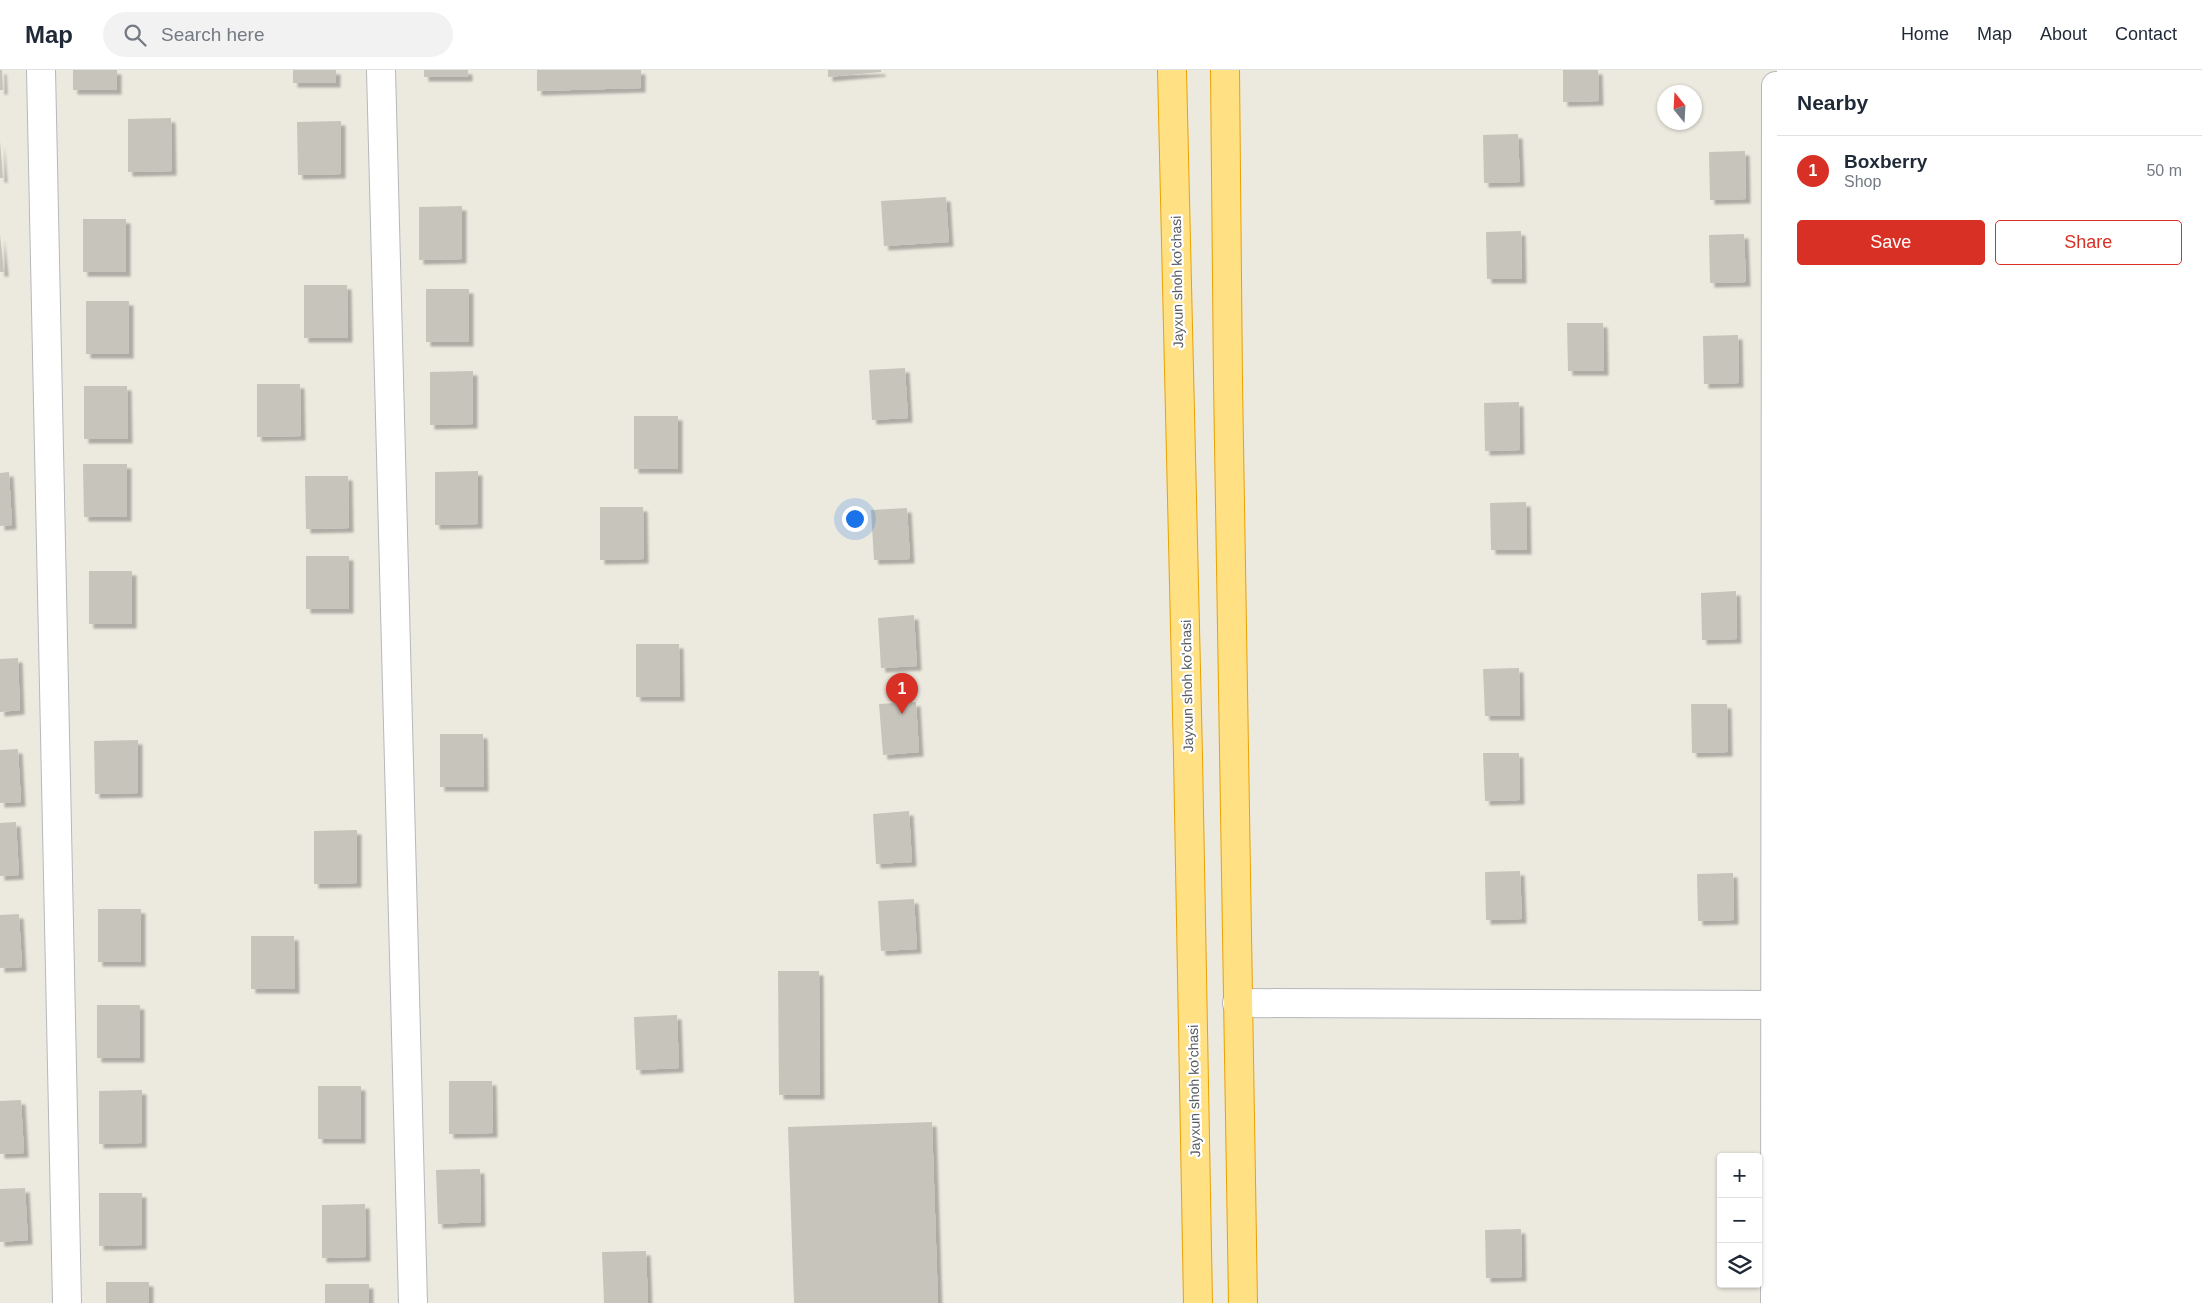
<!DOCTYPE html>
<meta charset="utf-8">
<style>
:root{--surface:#fff;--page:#f2f2f3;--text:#1f2937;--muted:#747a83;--line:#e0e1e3;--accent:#d93025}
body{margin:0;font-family:Helvetica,sans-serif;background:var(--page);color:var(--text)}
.controls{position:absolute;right:15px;bottom:15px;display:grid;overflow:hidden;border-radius:5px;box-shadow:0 1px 4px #0004}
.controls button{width:45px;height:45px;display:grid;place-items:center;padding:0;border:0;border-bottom:1px solid var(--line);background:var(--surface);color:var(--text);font:25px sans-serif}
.compass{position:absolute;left:1657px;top:15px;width:45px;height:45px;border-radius:50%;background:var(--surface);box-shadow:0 1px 4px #0004;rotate:342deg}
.you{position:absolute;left:854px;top:448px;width:18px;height:18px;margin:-12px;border:4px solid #fff;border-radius:50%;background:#1a73e8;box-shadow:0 0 0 8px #1a73e833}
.badge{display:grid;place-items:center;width:32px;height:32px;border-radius:50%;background:var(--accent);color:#fff;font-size:16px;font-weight:700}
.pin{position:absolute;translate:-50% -41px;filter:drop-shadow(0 1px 2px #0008)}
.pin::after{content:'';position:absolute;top:26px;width:18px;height:15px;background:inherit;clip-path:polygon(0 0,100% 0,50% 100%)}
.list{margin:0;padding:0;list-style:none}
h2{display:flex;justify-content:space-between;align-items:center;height:65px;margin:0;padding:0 20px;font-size:21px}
h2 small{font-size:16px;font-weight:400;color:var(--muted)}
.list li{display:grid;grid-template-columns:32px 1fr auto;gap:15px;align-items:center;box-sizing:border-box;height:70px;padding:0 20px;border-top:1px solid var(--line)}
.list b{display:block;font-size:19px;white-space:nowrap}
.list p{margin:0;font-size:16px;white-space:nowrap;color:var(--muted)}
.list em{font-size:16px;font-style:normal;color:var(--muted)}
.actions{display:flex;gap:10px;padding:15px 20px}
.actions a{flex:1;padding:11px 0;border:1px solid var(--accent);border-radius:5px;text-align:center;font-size:18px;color:var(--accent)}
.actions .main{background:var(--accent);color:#fff}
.icon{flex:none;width:28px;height:28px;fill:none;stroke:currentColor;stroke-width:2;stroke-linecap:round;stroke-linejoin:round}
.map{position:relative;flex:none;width:1777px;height:1233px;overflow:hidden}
header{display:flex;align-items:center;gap:30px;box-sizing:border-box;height:70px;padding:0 25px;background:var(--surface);border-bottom:1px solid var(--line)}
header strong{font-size:24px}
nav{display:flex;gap:28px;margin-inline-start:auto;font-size:18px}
.search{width:350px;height:45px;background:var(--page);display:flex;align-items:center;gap:12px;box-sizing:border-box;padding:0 18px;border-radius:28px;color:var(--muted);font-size:19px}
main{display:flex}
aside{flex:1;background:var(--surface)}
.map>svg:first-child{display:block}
.building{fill:#c7c4bc;filter:url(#shadow)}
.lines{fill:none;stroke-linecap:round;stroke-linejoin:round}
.street-casing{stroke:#b5b8bd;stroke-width:30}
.highway-casing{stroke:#eba200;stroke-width:30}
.street{stroke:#fff;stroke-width:28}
.highway{stroke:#ffe083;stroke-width:28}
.labels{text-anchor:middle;stroke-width:4.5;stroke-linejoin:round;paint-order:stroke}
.street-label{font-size:14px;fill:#585c61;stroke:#fff}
</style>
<header>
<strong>Map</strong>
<div class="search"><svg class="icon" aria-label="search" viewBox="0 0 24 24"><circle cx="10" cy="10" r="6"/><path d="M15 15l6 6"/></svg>Search here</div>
<nav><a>Home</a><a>Map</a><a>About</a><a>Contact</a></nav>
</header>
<main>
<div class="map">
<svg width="1777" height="1233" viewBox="0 0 1777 1233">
<defs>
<filter id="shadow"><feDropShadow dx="4.5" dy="4.5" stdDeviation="1" flood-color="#0004"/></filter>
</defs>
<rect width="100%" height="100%" fill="#ece9df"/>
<path class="building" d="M 0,0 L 2,0 L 3,20 L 0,20 Z
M 73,0 L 117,0 L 117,20 L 73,20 Z
M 293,0 L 336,0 L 336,13 L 293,13 Z
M 424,0 L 468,0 L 468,7 L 424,7 Z
M 537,0 L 641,0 L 641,18 L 537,21 Z
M 828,0 L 881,0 L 881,2 L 828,7 Z
M 1563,0 L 1598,0 L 1599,31 L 1563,32 Z
M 171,48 L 172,101 L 128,102 L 128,49 Z
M 341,51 L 341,104 L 298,105 L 297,52 Z
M 1518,64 L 1520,112 L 1484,113 L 1483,65 Z
M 0,71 L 3,108 L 0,108 Z
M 1745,81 L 1746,129 L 1710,130 L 1709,82 Z
M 946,127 L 949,172 L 884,176 L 881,131 Z
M 462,136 L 462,189 L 419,190 L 419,137 Z
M 83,149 L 126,149 L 126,202 L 83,202 Z
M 1521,161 L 1522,209 L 1487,209 L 1486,162 Z
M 1744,164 L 1746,212 L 1710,213 L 1709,165 Z
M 0,165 L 4,202 L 0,202 Z
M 304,215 L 347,215 L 348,268 L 304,268 Z
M 426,219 L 469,219 L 469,272 L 426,272 Z
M 86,231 L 129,231 L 129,284 L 86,284 Z
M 1567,253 L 1603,253 L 1604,301 L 1568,301 Z
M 1738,265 L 1739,313 L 1704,314 L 1703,266 Z
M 905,298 L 908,348 L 872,350 L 869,300 Z
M 473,301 L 473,354 L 430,355 L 430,302 Z
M 257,314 L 300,314 L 301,366 L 257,367 Z
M 84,316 L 127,316 L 128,369 L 84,369 Z
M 1519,332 L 1520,380 L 1485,381 L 1484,333 Z
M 634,346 L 678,346 L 678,399 L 634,399 Z
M 83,394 L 127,394 L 127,447 L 84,447 Z
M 478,401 L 478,454 L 435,455 L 435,402 Z
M 9,402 L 12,455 L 0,456 L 0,403 Z
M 305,406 L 348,406 L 349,458 L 306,459 Z
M 1526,432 L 1527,480 L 1491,480 L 1490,433 Z
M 600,437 L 643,437 L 644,489 L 600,490 Z
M 907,438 L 910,489 L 874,490 L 871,440 Z
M 306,486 L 349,486 L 349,539 L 306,539 Z
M 89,501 L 132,501 L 132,554 L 89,554 Z
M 1736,521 L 1737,569 L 1702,570 L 1701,523 Z
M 914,545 L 917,596 L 881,598 L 878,548 Z
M 636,574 L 679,574 L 680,627 L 636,627 Z
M 18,588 L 20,640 L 0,642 L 0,589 Z
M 1519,598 L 1520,646 L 1485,646 L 1483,599 Z
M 916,632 L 919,682 L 883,685 L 879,634 Z
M 1691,634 L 1727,634 L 1728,682 L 1692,683 Z
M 440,664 L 483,664 L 484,717 L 440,717 Z
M 138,670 L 138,723 L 95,724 L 94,671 Z
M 18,679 L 21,732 L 0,733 L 0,680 Z
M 1483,683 L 1519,683 L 1520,730 L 1485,731 Z
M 909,741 L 912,792 L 876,794 L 873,744 Z
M 16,752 L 19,805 L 0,806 L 0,753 Z
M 357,760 L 357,813 L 314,814 L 314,761 Z
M 1520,801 L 1522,849 L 1486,850 L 1485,802 Z
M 1733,803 L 1734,850 L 1698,851 L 1697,804 Z
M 914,829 L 917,879 L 881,881 L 878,831 Z
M 98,839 L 141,839 L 141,892 L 98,892 Z
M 19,844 L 22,897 L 0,898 L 0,845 Z
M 251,866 L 294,866 L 295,919 L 251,919 Z
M 778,901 L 819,901 L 820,1025 L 779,1025 Z
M 97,935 L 140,935 L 140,988 L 97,988 Z
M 677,945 L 679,998 L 636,1000 L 634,947 Z
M 449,1011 L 492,1011 L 493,1063 L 449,1064 Z
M 318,1016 L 361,1016 L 361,1069 L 318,1069 Z
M 142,1020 L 142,1073 L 99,1074 L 99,1021 Z
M 21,1030 L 24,1083 L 0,1084 L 0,1031 Z
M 932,1052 L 938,1233 L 794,1233 L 788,1057 Z
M 480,1099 L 481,1152 L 438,1154 L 436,1100 Z
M 25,1118 L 28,1170 L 0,1172 L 0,1119 Z
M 99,1123 L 142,1123 L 142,1175 L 99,1176 Z
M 365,1134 L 366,1187 L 322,1188 L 322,1135 Z
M 1521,1159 L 1522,1207 L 1486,1208 L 1485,1160 Z
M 646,1181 L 648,1233 L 604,1233 L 602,1182 Z
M 106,1212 L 149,1212 L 149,1233 L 106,1233 Z
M 325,1214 L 369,1214 L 369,1233 L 325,1233 Z"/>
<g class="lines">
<g class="street-casing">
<path id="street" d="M 41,0 L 67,1233
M 381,0 L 413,1233
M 1237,933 L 1777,935
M 1775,1233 L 1776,16"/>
</g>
<g class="highway-casing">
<path id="highway" d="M 1172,0 L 1188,686 L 1198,1233
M 1225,0 L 1228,312 L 1243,1233"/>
</g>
<use href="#street" class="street"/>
<use href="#highway" class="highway"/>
</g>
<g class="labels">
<g class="street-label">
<text transform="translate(1177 212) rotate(-91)" y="5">Jayxun shoh ko'chasi</text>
<text transform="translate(1187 616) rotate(-91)" y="5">Jayxun shoh ko'chasi</text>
<text transform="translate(1194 1021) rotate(-91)" y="5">Jayxun shoh ko'chasi</text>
</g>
</g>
</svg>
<div class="controls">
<button>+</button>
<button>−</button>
<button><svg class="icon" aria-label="layers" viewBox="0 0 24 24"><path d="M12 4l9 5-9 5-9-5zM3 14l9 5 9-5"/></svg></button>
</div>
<svg class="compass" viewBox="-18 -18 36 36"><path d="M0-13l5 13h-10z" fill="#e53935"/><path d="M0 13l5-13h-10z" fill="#747a83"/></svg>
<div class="you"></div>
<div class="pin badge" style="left:902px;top:644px">1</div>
</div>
<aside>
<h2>Nearby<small></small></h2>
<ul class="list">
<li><span class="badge">1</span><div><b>Boxberry</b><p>Shop</p></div><em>50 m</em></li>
</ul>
<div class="actions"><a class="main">Save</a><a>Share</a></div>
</aside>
</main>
